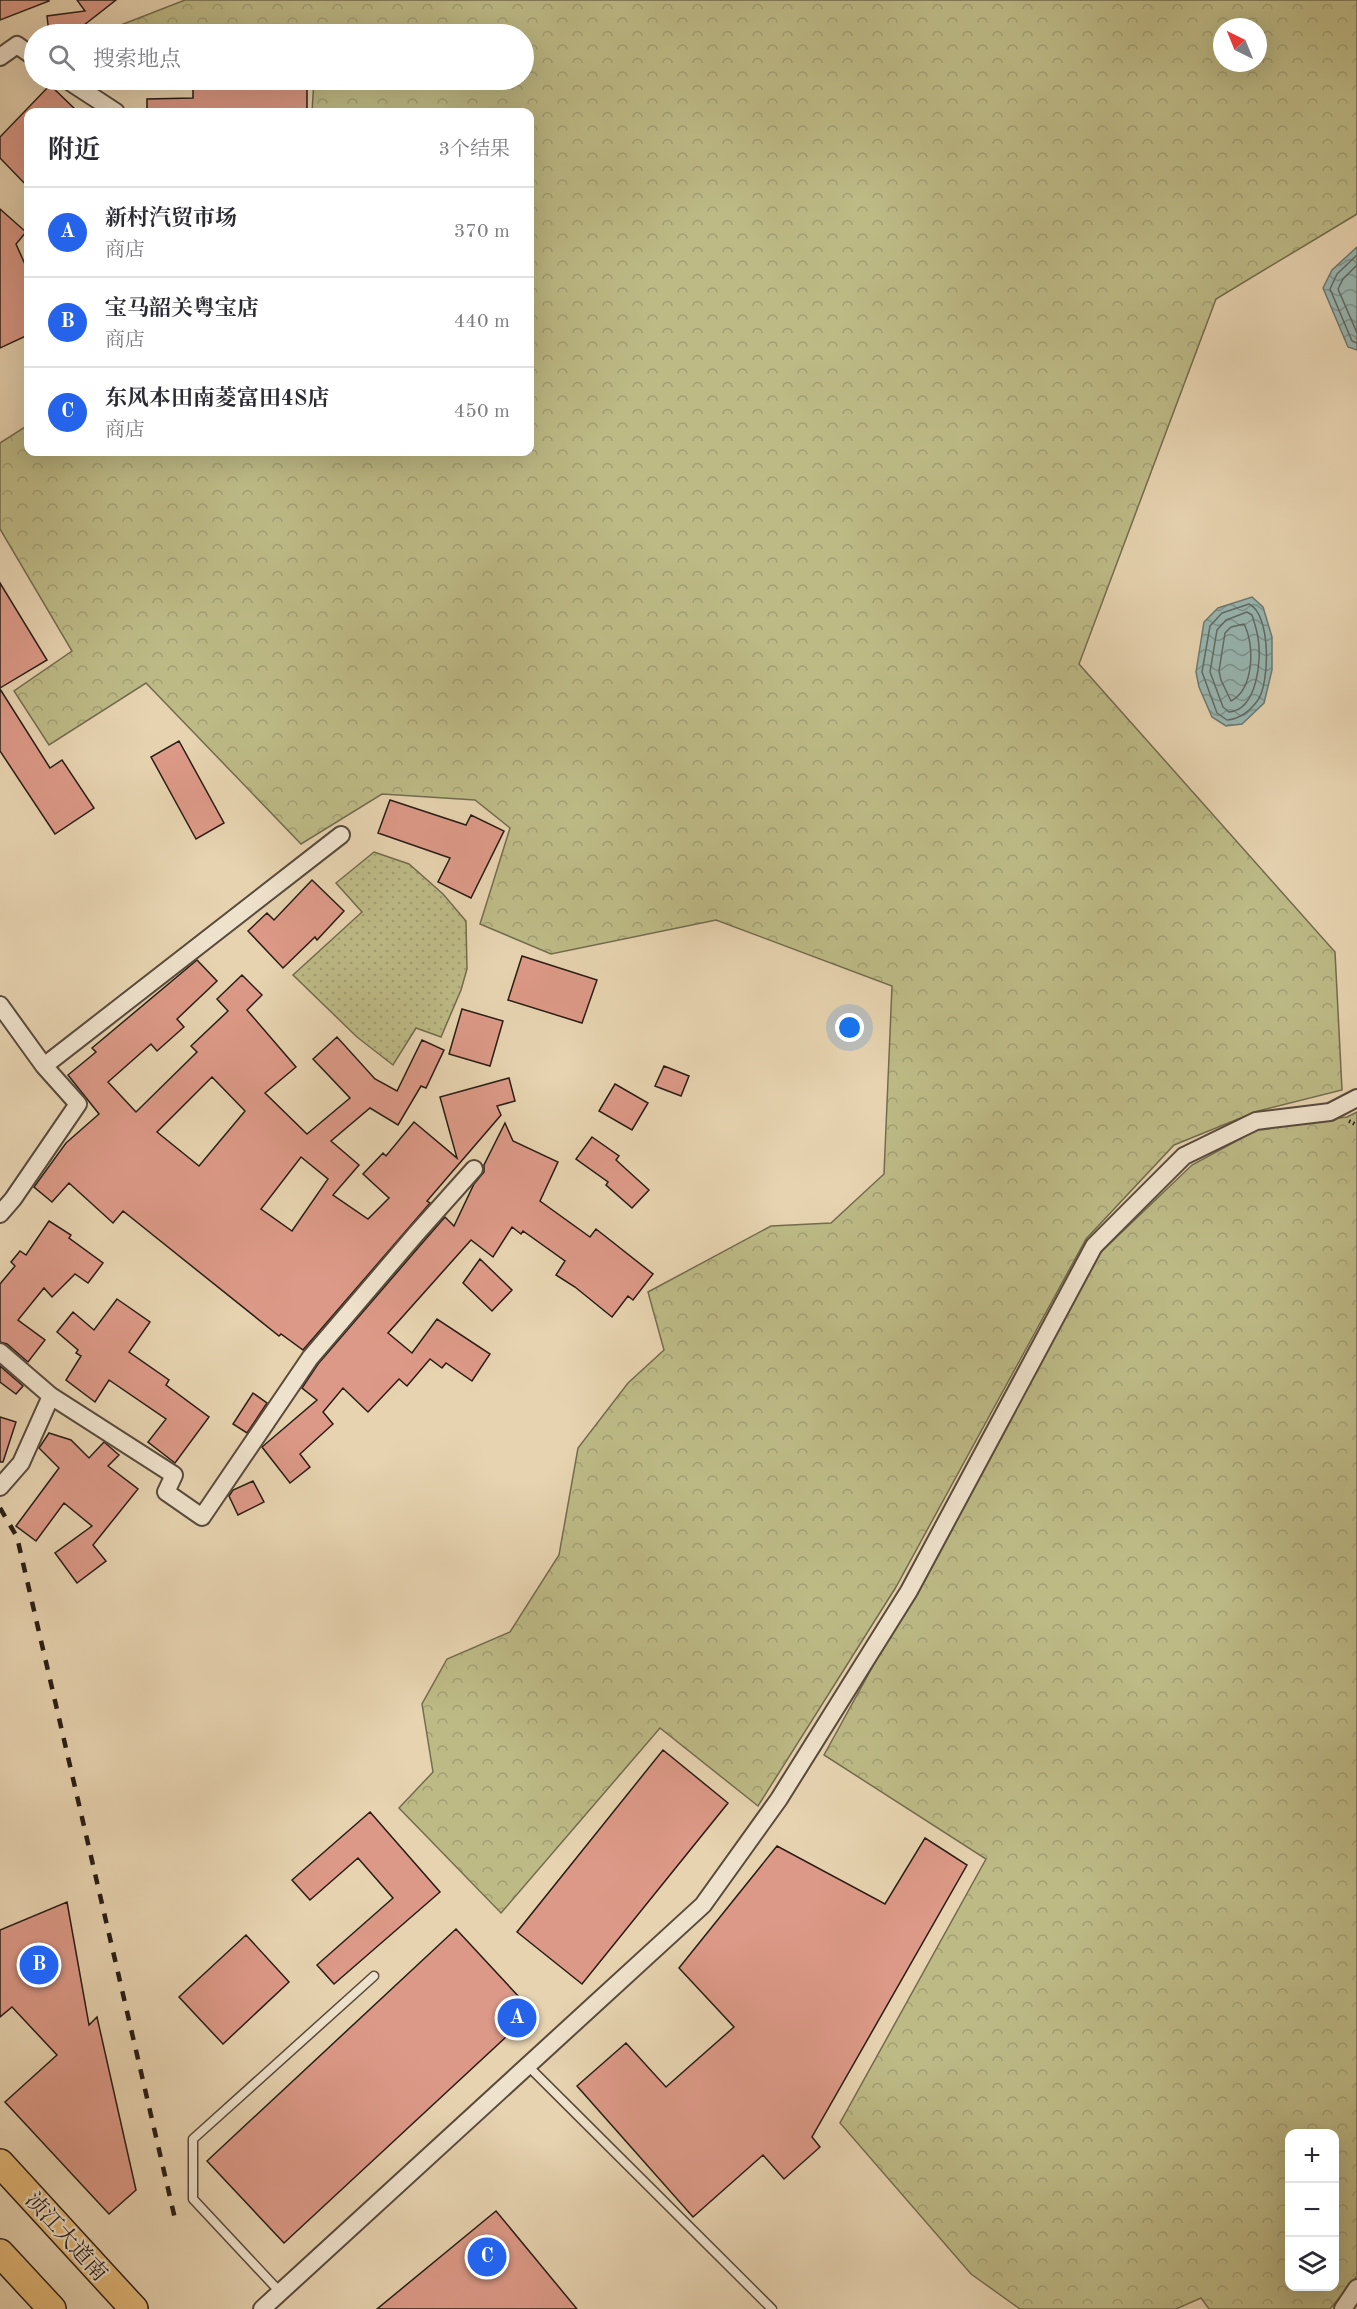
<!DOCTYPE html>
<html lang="zh">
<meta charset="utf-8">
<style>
:root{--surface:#fff;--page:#f2f2f3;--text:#2b2b33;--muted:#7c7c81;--line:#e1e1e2;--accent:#2563eb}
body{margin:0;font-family:"Old Standard TT","Noto Serif SC",serif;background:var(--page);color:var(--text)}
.controls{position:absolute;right:18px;bottom:18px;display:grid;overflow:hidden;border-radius:12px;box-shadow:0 6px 24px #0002}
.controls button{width:54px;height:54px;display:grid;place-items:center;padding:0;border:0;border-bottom:2px solid var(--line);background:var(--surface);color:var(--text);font:30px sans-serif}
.compass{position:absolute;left:1213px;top:18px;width:54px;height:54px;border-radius:50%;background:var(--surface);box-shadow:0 6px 24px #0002;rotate:317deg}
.you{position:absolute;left:850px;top:1028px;width:21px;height:21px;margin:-15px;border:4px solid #fff;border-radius:50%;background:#1a73e8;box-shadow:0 0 0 9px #1a73e833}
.badge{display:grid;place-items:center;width:39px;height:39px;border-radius:50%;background:var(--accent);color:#fff;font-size:20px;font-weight:700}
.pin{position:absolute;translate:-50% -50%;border:3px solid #fff;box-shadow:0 2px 6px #0006}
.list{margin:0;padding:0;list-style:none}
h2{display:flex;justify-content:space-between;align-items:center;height:78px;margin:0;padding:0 24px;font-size:26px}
h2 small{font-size:20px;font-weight:400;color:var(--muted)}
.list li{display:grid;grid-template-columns:39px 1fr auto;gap:18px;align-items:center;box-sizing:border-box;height:90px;padding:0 24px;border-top:2px solid var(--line)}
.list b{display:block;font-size:22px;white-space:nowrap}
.list p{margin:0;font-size:20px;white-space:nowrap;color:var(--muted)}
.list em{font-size:20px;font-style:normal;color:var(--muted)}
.icon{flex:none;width:33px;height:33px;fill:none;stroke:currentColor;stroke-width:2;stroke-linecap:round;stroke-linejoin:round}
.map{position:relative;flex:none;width:1357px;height:2309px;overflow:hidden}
.search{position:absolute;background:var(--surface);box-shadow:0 6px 24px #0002;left:24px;top:24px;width:510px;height:66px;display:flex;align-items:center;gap:15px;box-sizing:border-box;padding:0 21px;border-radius:33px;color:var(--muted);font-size:22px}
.panel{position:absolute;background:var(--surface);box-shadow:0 6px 24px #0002;left:24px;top:108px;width:510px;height:348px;border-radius:12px}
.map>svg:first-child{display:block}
.forest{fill:url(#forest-crowns);stroke:#736c4e;stroke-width:1.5;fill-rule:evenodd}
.park{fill:url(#park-dots);stroke:#736c4e;stroke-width:1.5}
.water{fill:url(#water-waves);stroke:#6c7973;stroke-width:1.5}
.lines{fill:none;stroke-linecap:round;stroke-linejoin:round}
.shore{stroke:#606a64;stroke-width:1.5}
.building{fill:#dc9987;stroke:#291d15;stroke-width:1.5;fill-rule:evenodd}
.lane-casing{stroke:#584a3c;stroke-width:11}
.street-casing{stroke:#584a3c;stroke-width:20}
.primary-casing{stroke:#291d15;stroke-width:30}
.path{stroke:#291d15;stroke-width:4;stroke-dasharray:1.5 3;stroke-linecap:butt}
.lane{stroke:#efe2cc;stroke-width:8}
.street{stroke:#efe2cc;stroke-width:16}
.primary{stroke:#e4ba78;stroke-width:27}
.rail{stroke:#291d15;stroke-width:4.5;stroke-dasharray:10 10;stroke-linecap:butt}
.labels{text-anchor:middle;stroke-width:4.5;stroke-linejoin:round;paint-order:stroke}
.street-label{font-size:22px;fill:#291d15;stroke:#efe2cc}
</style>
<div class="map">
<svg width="1357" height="2309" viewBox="0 0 1357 2309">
<defs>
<pattern id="forest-crowns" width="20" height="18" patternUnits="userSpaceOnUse" patternTransform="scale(1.5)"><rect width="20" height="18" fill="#bdba86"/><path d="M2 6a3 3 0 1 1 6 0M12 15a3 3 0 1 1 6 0" fill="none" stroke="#a29f73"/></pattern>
<pattern id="park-dots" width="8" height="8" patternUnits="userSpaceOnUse" patternTransform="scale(1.5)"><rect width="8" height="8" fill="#bdba86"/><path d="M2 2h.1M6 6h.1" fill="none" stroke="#a29f73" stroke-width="1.8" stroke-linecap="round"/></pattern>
<pattern id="water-waves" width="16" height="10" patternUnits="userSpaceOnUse" patternTransform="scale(1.5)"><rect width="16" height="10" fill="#98b7b2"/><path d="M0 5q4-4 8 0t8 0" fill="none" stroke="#7c9490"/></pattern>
</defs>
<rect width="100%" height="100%" fill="#e7d3b0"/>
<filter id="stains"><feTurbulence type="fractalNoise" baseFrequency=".00333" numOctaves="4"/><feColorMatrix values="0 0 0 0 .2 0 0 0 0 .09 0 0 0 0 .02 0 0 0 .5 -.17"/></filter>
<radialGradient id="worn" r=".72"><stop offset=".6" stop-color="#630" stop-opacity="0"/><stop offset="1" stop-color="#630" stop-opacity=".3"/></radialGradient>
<path class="forest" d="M 185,0 L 1357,0 L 1357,214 L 1216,299 L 1079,664 L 1335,952 L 1342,1090 L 1258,1111 L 1174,1145 L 1086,1239 L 896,1587 L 758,1806 L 660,1728 L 501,1913 L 399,1808 L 433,1772 L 422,1704 L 447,1659 L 510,1632 L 559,1555 L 578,1448 L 628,1383 L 664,1350 L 648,1292 L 771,1226 L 831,1223 L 884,1174 L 892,986 L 716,920 L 551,954 L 480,924 L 510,828 L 475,800 L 382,794 L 301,844 L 146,683 L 49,745 L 14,691 L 72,651 L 0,529 L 0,443 L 28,425 L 28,452 L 530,452 L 530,112 L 312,112 L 314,80 L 524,80 L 524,34 L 109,34 L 108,30 ZM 1222,27 L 1258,27 L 1258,63 L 1222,63 Z
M 1357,1112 L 1357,2276 L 1330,2309 L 1209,2309 L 1201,2298 L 1176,2309 L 1020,2309 L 971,2274 L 840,2123 L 986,1859 L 824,1755 L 1100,1253 L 1192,1165 L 1262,1127 L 1347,1117 ZM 1290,2134 L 1334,2134 L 1334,2286 L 1290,2286 Z"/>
<path class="park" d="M 374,852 L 409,864 L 443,894 L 466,921 L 467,969 L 461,990 L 441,1037 L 416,1028 L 393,1065 L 357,1037 L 293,975 L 362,912 L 336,883 Z"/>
<path class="water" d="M 1357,247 L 1357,350 L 1348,347 L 1323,288 L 1332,270 Z
M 1252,597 L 1263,607 L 1272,637 L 1272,670 L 1264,703 L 1242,724 L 1226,726 L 1212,717 L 1199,687 L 1196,672 L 1204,622 L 1218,608 Z"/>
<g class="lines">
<path class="shore" d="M 1357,255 L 1337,274 L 1330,289 L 1352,341 L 1357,343
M 1357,265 L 1343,279 L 1338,289 L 1357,333
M 1249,604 C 1271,614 1270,682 1258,700 C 1250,711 1240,719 1227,720 L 1217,713 L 1202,672 L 1210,626 L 1222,613 Z
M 1247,612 L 1252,615 C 1254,622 1257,630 1258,638 C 1262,660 1257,710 1229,712 L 1223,707 L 1210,672 L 1217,630 L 1226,620 Z
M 1244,624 C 1255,645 1254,689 1231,701 L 1221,680 L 1219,671 L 1225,633 L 1231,627 Z"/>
</g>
<path class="building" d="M 0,0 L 49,0 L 49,1 L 0,20 Z
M 77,0 L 116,0 L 79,29 L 80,34 L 49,34 L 47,16 L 85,11 Z
M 193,80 L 307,80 L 307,112 L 147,112 L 147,99 L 193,98 Z
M 50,85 L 78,112 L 28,112 L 28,187 L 0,158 L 0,137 Z
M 0,209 L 26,232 L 16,244 L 28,271 L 28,335 L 0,348 Z
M 0,583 L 47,660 L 0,688 Z
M 0,689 L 50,768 L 62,760 L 94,808 L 55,834 L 0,751 Z
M 179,741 L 224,823 L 196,839 L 151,757 Z
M 390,800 L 466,825 L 471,815 L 504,831 L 471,898 L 438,882 L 450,858 L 378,833 Z
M 312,880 L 344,911 L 317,940 L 315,937 L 283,968 L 248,931 L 267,913 L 274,920 Z
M 522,956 L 597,980 L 582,1023 L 508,1000 Z
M 197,960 L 217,981 L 177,1019 L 184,1027 L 157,1051 L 151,1044 L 108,1082 L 136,1112 L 197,1052 L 191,1046 L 228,1011 L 217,999 L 242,975 L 262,995 L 247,1010 L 296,1067 L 265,1093 L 307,1134 L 350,1098 L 313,1059 L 337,1037 L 375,1079 L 397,1091 L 422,1040 L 444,1050 L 426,1088 L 421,1086 L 398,1125 L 370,1108 L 331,1141 L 359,1165 L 333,1195 L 368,1219 L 389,1198 L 363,1174 L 383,1153 L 386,1156 L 414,1122 L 457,1158 L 440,1097 L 509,1078 L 515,1101 L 497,1106 L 501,1115 L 427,1201 L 430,1203 L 303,1350 L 281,1334 L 279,1336 L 123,1211 L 113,1223 L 69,1183 L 52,1202 L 34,1187 L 66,1143 L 99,1114 L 68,1075 L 96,1052 L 92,1048 ZM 212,1077 L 245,1111 L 199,1166 L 157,1132 ZM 301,1157 L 328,1179 L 292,1231 L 261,1209 Z
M 462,1009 L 503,1021 L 490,1066 L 449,1054 Z
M 664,1066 L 689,1076 L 681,1096 L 655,1086 Z
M 615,1084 L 648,1103 L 632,1130 L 599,1111 Z
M 505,1123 L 513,1141 L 558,1162 L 540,1201 L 590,1237 L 596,1229 L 653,1274 L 633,1300 L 628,1296 L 612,1317 L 575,1287 L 556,1275 L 565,1261 L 523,1231 L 521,1234 L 512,1227 L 493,1257 L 471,1240 L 388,1333 L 412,1353 L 437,1319 L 490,1354 L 472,1381 L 446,1363 L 442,1368 L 430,1359 L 407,1386 L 399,1379 L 368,1412 L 343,1388 L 323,1412 L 333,1424 L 300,1454 L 310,1467 L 290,1483 L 262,1447 L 317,1400 L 302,1388 L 318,1364 L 424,1241 L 445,1217 L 454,1226 L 474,1184 L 484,1172 L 484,1165 Z
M 592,1137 L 619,1156 L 616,1160 L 649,1190 L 632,1208 L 606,1185 L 608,1182 L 576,1159 Z
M 49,1221 L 71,1235 L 69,1238 L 103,1263 L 88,1283 L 75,1274 L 52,1297 L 44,1288 L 18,1320 L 45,1340 L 28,1362 L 7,1344 L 0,1342 L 0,1284 L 15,1266 L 11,1262 L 20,1251 L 26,1255 Z
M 480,1259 L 512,1290 L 492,1311 L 463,1283 Z
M 117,1299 L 150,1322 L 129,1352 L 169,1380 L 166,1385 L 209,1417 L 175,1463 L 148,1442 L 166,1419 L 109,1380 L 95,1402 L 66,1380 L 81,1356 L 76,1353 L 78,1350 L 57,1332 L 73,1312 L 94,1330 Z
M 0,1366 L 23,1386 L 16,1394 L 0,1382 Z
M 253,1393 L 267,1403 L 247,1433 L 233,1424 Z
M 0,1417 L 16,1422 L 3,1462 L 0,1462 Z
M 49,1433 L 71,1440 L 89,1458 L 104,1442 L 119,1455 L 108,1466 L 138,1489 L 93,1545 L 106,1561 L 77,1583 L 55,1553 L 92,1526 L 64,1503 L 36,1541 L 16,1526 L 59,1468 L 39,1448 Z
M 253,1481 L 264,1502 L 238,1515 L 229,1496 L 233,1490 Z
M 663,1750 L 728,1803 L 582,1984 L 517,1932 Z
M 370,1812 L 440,1892 L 334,1984 L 317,1965 L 393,1898 L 358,1858 L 310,1900 L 292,1880 Z
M 925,1838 L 967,1865 L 812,2137 L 820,2147 L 784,2179 L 763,2155 L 693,2217 L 577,2086 L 626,2043 L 666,2087 L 734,2027 L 679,1968 L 777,1846 L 885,1904 Z
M 67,1902 L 89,2025 L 97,2017 L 136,2190 L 109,2214 L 5,2102 L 57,2055 L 12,2007 L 0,2017 L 0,1930 Z
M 456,1929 L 533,2012 L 284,2243 L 207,2161 Z
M 246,1935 L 289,1982 L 223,2044 L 179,1997 Z
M 496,2211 L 577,2309 L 377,2309 Z"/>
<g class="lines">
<g class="lane-casing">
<path id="lane" d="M 528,2066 L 772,2309
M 280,2292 L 193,2199 L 193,2139 L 374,1976"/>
</g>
<g class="street-casing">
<path id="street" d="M 0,57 L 17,45 L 34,57
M 67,80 L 116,112
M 0,1005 L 44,1066 L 341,835
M 0,1214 L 13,1199 L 78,1104 L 44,1066
M 0,1352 L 51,1396 L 174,1475 L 166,1492 L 202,1517 L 310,1358 L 416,1234 L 474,1169
M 0,1487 L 21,1463 L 51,1396
M 262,2309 L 703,1905 L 779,1799 L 909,1591 L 1094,1246 L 1184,1156 L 1256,1121 L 1330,1112 L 1357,1098
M 1343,2309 L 1357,2288"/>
</g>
<g class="primary-casing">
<path id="primary" d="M 0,2163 L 134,2309
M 0,2253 L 52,2309"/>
</g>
<path class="path" d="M 1349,1121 L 1357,1125"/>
<use href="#lane" class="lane"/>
<use href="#street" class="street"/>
<use href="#primary" class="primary"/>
<path class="rail" d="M 0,1508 L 17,1537 L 176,2223"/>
</g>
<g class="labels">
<g class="street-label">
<text transform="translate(67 2236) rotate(48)" y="8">浈江大道南</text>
</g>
</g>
<rect width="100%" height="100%" filter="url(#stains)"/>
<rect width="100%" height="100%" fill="url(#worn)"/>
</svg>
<div class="controls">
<button>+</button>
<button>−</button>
<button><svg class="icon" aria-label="layers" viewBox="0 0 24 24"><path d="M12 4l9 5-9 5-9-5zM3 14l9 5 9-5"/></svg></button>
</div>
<svg class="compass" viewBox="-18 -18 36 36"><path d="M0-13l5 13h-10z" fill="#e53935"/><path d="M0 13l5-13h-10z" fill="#7c7c81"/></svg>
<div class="you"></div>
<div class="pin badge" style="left:517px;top:2018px">A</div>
<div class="pin badge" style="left:39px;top:1965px">B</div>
<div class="pin badge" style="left:487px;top:2257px">C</div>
<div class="search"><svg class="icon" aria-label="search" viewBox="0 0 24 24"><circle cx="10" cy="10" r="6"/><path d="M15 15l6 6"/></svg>搜索地点</div>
<section class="panel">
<h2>附近<small>3个结果</small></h2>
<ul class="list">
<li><span class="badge">A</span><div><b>新村汽贸市场</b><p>商店</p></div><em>370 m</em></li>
<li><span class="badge">B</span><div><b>宝马韶关粤宝店</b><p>商店</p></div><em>440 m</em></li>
<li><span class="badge">C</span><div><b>东风本田南菱富田4S店</b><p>商店</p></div><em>450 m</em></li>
</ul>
</section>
</div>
